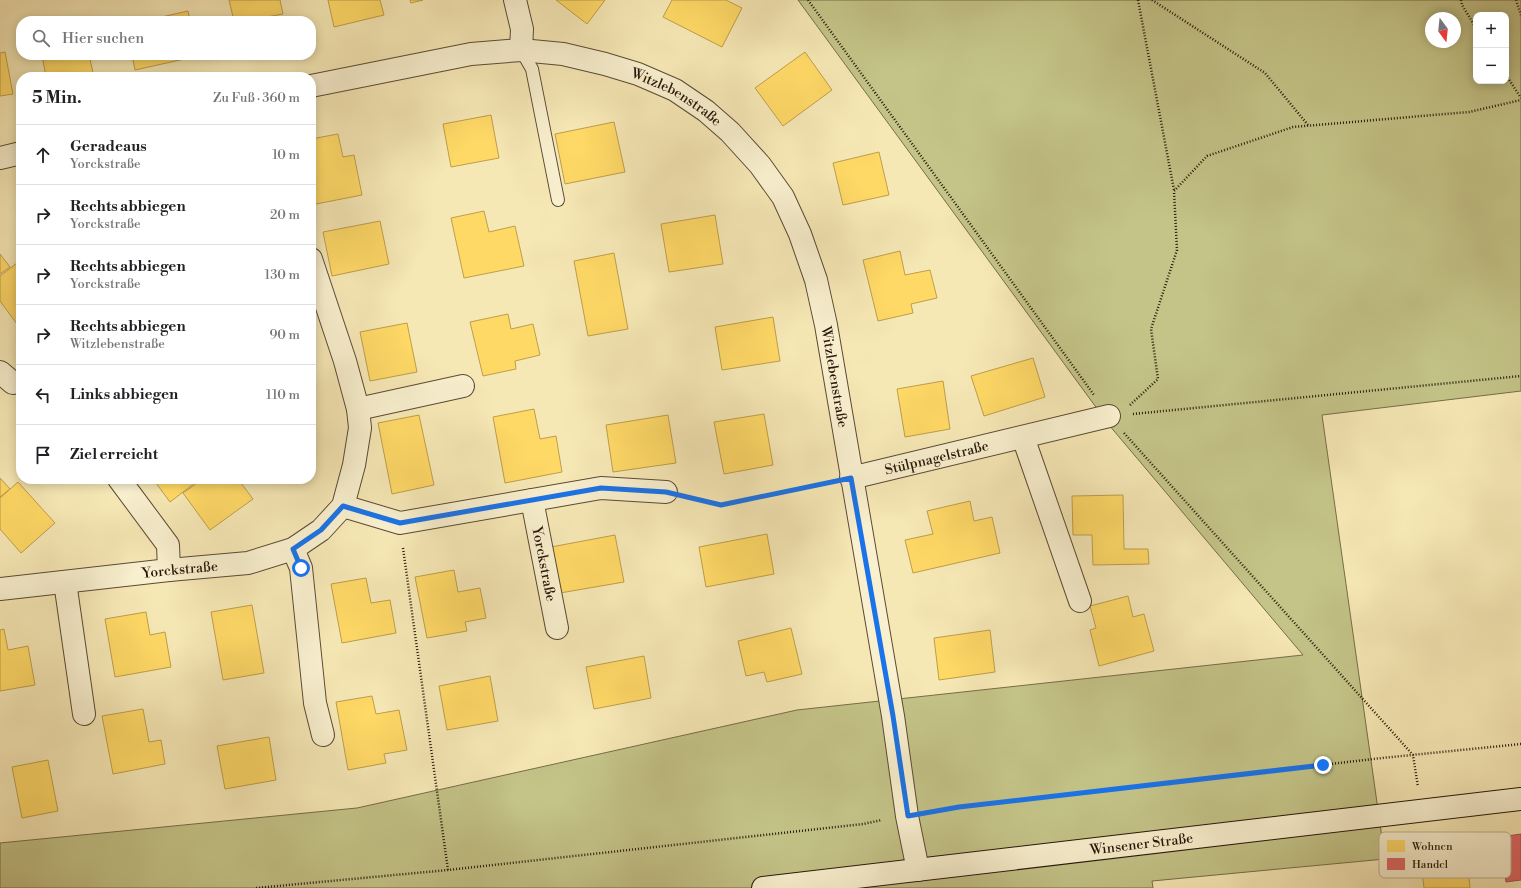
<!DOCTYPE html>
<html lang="de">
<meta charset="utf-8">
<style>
:root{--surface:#fff;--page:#f2f2f2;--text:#202124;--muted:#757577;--line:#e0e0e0}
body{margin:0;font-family:"Libre Bodoni",serif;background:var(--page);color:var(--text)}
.controls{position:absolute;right:12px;top:12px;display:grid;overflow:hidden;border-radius:8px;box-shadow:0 2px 10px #0003}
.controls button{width:36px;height:36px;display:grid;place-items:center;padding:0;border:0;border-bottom:1px solid var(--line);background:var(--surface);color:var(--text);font:20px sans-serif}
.compass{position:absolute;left:1425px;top:12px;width:36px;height:36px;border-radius:50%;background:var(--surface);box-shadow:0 2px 10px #0003;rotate:165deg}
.stop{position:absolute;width:12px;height:12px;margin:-9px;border:3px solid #1a73e8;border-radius:50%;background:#fff}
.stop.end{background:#1a73e8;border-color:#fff;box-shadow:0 1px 4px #0008}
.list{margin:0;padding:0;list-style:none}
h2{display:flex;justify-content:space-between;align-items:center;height:52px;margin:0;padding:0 16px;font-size:17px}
h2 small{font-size:13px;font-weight:400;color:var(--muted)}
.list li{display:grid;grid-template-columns:26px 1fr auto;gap:12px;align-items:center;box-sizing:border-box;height:60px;padding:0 16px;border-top:1px solid var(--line)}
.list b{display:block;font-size:15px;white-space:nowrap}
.list p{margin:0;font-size:13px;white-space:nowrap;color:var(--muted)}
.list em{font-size:13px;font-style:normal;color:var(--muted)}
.icon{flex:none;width:22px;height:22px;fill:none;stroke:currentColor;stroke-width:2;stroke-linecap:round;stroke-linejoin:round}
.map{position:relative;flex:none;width:1521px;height:888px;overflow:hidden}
.search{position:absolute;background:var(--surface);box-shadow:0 2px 10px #0003;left:16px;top:16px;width:300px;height:44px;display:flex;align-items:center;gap:10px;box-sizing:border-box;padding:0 14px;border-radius:16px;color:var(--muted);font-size:15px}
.panel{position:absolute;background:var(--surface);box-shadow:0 2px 10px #0003;left:16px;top:72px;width:300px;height:412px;border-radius:16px}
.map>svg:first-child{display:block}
.green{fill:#c4c488;stroke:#766d48;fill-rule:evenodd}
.homes{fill:#ffd966;stroke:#be9e4a}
.shops{fill:#e06666;stroke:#a84e4a}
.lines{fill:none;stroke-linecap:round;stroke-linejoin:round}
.service-casing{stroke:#5b4a34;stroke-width:14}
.minor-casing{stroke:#5b4a34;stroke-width:24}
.tertiary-casing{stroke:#5b4a34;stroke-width:24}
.secondary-casing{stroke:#271609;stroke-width:24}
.path{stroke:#271609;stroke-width:2.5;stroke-dasharray:1 2;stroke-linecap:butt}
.service{stroke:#f9f0cf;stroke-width:12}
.minor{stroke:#f9f0cf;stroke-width:22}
.tertiary{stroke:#f9f0cf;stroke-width:22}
.secondary{stroke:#f9f0cf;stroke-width:22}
.route{stroke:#1a73e8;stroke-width:5}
.labels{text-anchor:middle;stroke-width:4;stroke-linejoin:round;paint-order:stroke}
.street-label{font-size:14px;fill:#271609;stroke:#f9f0cf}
.key{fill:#f9f0cf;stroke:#baaf94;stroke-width:1}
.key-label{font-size:11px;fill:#271609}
</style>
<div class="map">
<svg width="1521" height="888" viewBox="0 0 1521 888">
<rect width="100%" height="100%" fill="#f6e8b5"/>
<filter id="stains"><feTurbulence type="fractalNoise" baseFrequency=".005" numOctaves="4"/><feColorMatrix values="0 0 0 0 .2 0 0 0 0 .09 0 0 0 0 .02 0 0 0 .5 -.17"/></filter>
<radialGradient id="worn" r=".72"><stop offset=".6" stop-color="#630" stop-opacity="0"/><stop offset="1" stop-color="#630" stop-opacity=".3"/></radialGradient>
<path class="green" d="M 798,0 L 1521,0 L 1521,391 L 1322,415 L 1385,859 L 1152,881 L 1153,888 L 0,888 L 0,843 L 357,808 L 797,710 L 1303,655 L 1109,425 ZM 1476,15 L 1506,15 L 1506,81 L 1476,81 ZM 1431,18 L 1455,18 L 1455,42 L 1431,42 Z"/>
<path class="homes" d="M 229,0 L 280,0 L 283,14 L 246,21 L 234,21 Z
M 328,0 L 380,0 L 384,15 L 334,27 Z
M 410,0 L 423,0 L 411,3 Z
M 556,0 L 605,0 L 587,24 Z
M 672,0 L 726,0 L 742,8 L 722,47 L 663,17 Z
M 188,11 L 190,21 L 144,21 Z
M 5,52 L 13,94 L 0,96 L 0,53 Z
M 805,52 L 832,90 L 783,126 L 755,88 Z
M 42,55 L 89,55 L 94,77 L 46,77 Z
M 132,55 L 198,55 L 198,56 L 135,70 Z
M 491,115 L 499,158 L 451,167 L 443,124 Z
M 614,122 L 625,172 L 565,184 L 555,134 Z
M 338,134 L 343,157 L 354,155 L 362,195 L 311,205 L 311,139 Z
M 879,152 L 889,195 L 843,205 L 833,163 Z
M 484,211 L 489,232 L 515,226 L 524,266 L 464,278 L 451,218 Z
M 715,215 L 723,264 L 669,272 L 661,224 Z
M 380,221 L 389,264 L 332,276 L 323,232 Z
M 900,251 L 905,275 L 930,270 L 937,298 L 911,304 L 913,313 L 878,321 L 863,260 Z
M 614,253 L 628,329 L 588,336 L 574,261 Z
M 0,254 L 10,267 L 0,274 Z
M 21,260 L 21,321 L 17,324 L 0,301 L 0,276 Z
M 508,314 L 511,329 L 533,324 L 540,355 L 515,361 L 516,369 L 483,376 L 470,322 Z
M 773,317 L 780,361 L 722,370 L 715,327 Z
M 407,323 L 417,372 L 370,381 L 360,332 Z
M 1033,358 L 1045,397 L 984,416 L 971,376 Z
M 943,381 L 950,429 L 905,437 L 897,389 Z
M 534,409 L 540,439 L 556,436 L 562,472 L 505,483 L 493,417 Z
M 764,414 L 773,465 L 724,474 L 714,422 Z
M 419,415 L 434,485 L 392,494 L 378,423 Z
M 668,415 L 676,463 L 613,472 L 606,425 Z
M 0,478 L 10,489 L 0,497 Z
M 153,479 L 200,479 L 170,502 Z
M 203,479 L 238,479 L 253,499 L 210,530 L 183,493 Z
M 18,482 L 55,523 L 21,553 L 0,529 L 0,498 Z
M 1123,495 L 1124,549 L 1148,549 L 1149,564 L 1093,565 L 1092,535 L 1073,535 L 1072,496 Z
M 970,501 L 974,521 L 992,517 L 1000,553 L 913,573 L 905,540 L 933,534 L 927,511 Z
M 767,534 L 774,574 L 706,587 L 699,547 Z
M 615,535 L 624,582 L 560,593 L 551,547 Z
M 454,570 L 458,592 L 480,588 L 486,618 L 465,622 L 467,631 L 427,638 L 415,577 Z
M 366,578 L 371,603 L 390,600 L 396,633 L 342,643 L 331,584 Z
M 1128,596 L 1133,617 L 1144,614 L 1154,651 L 1099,666 L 1090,630 L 1096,628 L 1090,606 Z
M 252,605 L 264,673 L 223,680 L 211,612 Z
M 146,612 L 150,635 L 165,632 L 171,667 L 115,677 L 105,619 Z
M 791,628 L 802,674 L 767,682 L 764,672 L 746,676 L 738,641 Z
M 4,629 L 8,650 L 28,646 L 35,685 L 0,691 L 0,630 Z
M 990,630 L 995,672 L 939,680 L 934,638 Z
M 644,656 L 651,698 L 594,709 L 586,667 Z
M 490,676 L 498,721 L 447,730 L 439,686 Z
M 372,696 L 376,714 L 399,710 L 407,750 L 384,754 L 386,763 L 348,770 L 336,702 Z
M 143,709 L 149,742 L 161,740 L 165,764 L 113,774 L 102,716 Z
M 269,737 L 276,780 L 225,789 L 217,746 Z
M 48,760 L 58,811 L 22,818 L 12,767 Z
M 1456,861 L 1457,869 L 1468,868 L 1470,888 L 1424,888 L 1421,865 Z"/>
<path class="shops" d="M 1521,834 L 1521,880 L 1506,882 L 1500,837 Z"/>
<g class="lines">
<g class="service-casing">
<path id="service" d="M 521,50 L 532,69 L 558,200"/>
</g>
<g class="minor-casing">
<g id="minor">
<path d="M 515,0 L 522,29 L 521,50"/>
<path d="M 0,372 L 13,383"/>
<path d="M 358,409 L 463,386"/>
<path d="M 1023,437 L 1080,601"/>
<path id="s1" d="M 851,478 L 1109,416"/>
<path d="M 119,479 L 168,545 L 169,570"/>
<path id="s2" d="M 532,500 L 557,628"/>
<path d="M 343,506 L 400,523 L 601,488 L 666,492"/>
<path d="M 293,549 L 301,568 L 315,703 L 323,735"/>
<path d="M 65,582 L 84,714"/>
<path id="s3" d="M 0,589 L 169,570 L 248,563 L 293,549 L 321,530 L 343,506 L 354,465 L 360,428 L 358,409 L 345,361 L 311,259"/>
</g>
</g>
<g class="tertiary-casing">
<g id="tertiary">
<path id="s4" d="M 311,86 L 471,54 L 521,50 L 563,54 L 605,64 L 638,74 L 675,90 L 706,111 L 730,132 L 760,165 L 783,197 L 800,234 L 816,280 L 826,325 L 893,716 L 907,816 L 918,870"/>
<path d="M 0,158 L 21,153"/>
</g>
</g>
<g class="secondary-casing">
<g id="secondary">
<path id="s5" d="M 763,888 L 1521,799"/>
</g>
</g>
<path class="path" d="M 808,0 L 1094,395
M 1138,0 L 1174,190
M 1152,0 L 1265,73 L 1308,125
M 1461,0 L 1462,5 L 1476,28
M 1516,0 L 1521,15
M 1506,75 L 1521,98
M 1130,405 L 1158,379 L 1151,329 L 1177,250 L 1174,191 L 1207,156 L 1293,127 L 1469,112 L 1521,100
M 1133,414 L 1521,376
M 1124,433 L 1413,755 L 1418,787
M 689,498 L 721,505 L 827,483
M 403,548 L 448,870
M 930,812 L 959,807 L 1382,758 L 1521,744
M 256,888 L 448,870 L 863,824 L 882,820"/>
<use href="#service" class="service"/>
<use href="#minor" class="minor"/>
<use href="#tertiary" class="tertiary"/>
<use href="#secondary" class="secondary"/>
</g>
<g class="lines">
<path class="route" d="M 301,568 L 293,549 L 321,530 L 343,506 L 400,523 L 601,488 L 666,492 L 721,505 L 851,478 L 893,716 L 908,816 L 959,807 L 1323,765"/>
</g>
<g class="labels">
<g class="street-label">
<text dy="5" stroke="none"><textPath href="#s4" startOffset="378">Witzlebenstraße</textPath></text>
<text dy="5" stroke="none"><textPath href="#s4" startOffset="715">Witzlebenstraße</textPath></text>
<text dy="5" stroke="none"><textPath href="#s1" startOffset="88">Stülpnagelstraße</textPath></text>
<text dy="5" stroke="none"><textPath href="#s2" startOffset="65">Yorckstraße</textPath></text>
<text dy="5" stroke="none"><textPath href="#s3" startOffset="181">Yorckstraße</textPath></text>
<text dy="5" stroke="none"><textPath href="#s5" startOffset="381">Winsener Straße</textPath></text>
</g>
</g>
<rect x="1379" y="832" width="132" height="46" rx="6" class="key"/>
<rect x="1387" y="840" width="18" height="12" fill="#ffd966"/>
<rect x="1387" y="858" width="18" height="12" fill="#e06666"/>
<g class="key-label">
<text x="1412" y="850">Wohnen</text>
<text x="1412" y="868">Handel</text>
</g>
<rect width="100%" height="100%" filter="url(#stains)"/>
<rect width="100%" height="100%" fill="url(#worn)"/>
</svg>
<div class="controls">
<button>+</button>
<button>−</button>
</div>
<svg class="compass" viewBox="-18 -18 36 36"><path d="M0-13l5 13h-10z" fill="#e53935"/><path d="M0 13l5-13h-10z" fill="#757577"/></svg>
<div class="stop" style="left:301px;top:568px"></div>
<div class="stop end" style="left:1323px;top:765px"></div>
<div class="search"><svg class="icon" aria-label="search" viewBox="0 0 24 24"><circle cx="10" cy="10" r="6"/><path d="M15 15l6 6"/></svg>Hier suchen</div>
<section class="panel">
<h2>5 Min.<small>Zu Fuß · 360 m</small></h2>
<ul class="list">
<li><svg class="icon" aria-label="ahead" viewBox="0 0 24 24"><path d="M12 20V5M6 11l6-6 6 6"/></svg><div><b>Geradeaus</b><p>Yorckstraße</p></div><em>10 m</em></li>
<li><svg class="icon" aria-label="right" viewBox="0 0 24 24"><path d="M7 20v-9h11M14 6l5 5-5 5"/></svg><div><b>Rechts abbiegen</b><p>Yorckstraße</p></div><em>20 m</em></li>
<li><svg class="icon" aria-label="right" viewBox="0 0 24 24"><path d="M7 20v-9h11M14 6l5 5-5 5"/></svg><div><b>Rechts abbiegen</b><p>Yorckstraße</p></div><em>130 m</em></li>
<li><svg class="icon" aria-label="right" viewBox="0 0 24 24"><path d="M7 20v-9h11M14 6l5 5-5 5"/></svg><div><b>Rechts abbiegen</b><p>Witzlebenstraße</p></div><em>90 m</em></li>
<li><svg class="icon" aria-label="left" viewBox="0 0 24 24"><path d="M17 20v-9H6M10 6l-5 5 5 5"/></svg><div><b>Links abbiegen</b></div><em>110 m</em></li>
<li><svg class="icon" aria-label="arrive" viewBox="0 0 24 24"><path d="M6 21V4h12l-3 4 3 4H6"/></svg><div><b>Ziel erreicht</b></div></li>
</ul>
</section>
</div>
